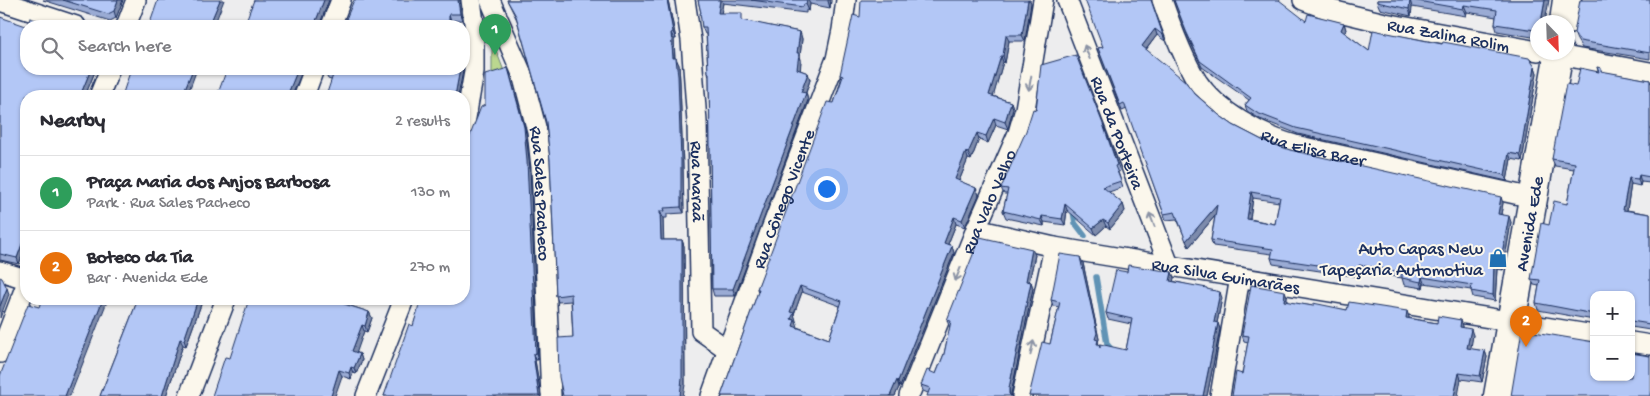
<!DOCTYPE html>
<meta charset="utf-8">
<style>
:root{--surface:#fff;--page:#f7f7f7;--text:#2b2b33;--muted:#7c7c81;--line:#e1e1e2;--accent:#1f6fb2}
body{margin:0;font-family:"Gochi Hand",sans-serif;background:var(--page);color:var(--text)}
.controls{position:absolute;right:15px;bottom:15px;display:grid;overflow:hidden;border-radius:10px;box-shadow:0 1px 4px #0004}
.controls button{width:45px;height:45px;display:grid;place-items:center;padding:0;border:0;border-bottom:1px solid var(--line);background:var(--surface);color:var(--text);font:25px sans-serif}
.compass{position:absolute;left:1530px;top:15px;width:45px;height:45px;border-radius:50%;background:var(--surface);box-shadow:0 1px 4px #0004;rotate:157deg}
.you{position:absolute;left:826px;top:188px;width:18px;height:18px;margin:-12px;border:4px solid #fff;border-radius:50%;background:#1a73e8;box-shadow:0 0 0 8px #1a73e833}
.badge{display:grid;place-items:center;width:32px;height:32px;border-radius:50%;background:var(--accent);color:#fff;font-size:16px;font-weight:700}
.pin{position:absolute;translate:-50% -41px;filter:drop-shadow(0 1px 2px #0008)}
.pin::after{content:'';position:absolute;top:26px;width:18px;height:15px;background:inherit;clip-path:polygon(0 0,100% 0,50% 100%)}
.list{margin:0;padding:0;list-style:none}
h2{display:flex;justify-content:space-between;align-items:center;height:65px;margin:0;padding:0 20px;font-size:21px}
h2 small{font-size:16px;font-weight:400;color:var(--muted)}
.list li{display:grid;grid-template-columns:32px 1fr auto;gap:15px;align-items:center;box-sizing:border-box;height:75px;padding:0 20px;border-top:1px solid var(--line)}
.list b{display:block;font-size:19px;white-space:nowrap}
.list p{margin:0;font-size:16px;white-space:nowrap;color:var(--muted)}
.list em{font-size:16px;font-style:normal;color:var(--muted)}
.icon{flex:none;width:28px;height:28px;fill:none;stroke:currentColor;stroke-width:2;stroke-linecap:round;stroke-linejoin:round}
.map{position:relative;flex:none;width:1650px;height:396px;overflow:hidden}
.search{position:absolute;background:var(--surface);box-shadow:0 1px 4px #0004;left:20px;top:20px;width:450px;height:55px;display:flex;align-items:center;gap:12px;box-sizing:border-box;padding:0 18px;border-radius:20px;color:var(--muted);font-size:19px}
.panel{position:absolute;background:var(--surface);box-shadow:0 1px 4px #0004;left:20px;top:90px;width:450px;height:215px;border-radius:20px}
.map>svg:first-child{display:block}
.green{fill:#bbd78f;stroke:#6b8376}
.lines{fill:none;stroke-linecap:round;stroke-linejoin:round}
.stream{stroke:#6093b5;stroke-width:5.5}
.minor-casing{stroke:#1b2f5e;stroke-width:22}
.secondary-casing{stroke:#1b2f5e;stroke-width:31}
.minor{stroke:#fbf7ec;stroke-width:19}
.secondary{stroke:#fbf7ec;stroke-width:28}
.wall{fill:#9aabd4;stroke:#1b2f5e;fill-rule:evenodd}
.shaded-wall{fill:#7d8bac;stroke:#1b2f5e}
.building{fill:#b3c7f6;stroke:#1b2f5e;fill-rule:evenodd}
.oneway{stroke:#8b93a5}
.labels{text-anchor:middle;stroke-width:4;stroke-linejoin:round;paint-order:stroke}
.street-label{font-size:18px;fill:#1b2f5e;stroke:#fbf7ec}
.poi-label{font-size:18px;fill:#1b2f5e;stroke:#fbf7ec;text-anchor:end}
</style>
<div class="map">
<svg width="1650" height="396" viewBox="0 0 1650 396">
<rect width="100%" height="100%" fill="#ededee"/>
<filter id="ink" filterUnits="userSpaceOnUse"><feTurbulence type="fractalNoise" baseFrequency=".02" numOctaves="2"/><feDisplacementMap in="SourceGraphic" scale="10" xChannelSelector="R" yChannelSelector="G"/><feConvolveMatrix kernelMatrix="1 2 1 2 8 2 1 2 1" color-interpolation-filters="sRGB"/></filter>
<g filter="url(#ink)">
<path class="green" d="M 492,40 L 504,71 L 492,75 Z"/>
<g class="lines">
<path class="stream" d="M 1073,211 L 1075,223 L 1085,236
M 1096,277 L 1107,344 L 1114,352"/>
<g class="minor-casing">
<g id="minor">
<path id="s1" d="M 490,0 L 522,74 L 537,131 L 541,167 L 551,396"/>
<path id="s2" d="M 685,0 L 691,40 L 697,122 L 701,331 L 728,350"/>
<path id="s3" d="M 1067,0 L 1169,265"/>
<path id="s4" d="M 1162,0 C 1171,26 1183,58 1197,81 C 1217,111 1261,136 1295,145 L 1533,198"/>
<path id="s5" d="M 1303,0 L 1327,9 L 1385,23 L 1538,51"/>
<path d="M 0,1 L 76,26"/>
<path d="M 126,26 L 136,0"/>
<path d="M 331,26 L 341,0"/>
<path d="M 1548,53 L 1650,72"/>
<path d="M 99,96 L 110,69"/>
<path d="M 304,96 L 314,69"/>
<path d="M 464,129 L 474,72 L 474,23 L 471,0"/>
<path id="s6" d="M 976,229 L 1054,247 L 1594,335"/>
<path d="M 0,271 L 26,279"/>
<path d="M 1631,342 L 1650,345"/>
<path d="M 0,353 L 26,285"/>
<path d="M 189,396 L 226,299"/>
<path d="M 366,396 L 404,299"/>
<path id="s7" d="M 711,396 L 770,232 L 836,59 L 842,30 L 846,0"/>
<path id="s8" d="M 909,396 L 976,229 L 1018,133 L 1025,109 L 1043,0"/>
<path d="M 1022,396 L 1054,247"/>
<path d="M 1220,396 L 1240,277"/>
</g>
</g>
<g class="secondary-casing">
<g id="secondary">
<path d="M 1564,22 L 1567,0"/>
<path id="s9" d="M 1498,396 L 1559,52"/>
</g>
</g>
<use href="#minor" class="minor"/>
<use href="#secondary" class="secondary"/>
</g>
<path class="wall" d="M 43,0 L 123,0 L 116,18 L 110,21 Z
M 460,0 L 462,20 L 451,21 L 451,26 L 349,26 L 346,19 Z
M 507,0 L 668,0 L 676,39 L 674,39 L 675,58 L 679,65 L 680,82 L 683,168 L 684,213 L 667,214 L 667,218 L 663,218 L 663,240 L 682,240 L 684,246 L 685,385 L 573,337 L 571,301 L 558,302 L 556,296 L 550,160 L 546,122 L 517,20 Z
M 698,0 L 831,0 L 830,8 L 810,4 L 809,11 L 806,10 L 806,13 L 723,3 L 721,13 L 744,21 L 800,32 L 802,39 L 800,56 L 801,60 L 800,70 L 808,73 L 810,80 L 806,93 L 808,100 L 735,296 L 714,296 L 712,289 L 709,77 L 708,72 L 706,34 L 705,34 L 702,27 L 701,13 Z
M 1151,0 L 1165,41 L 1157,35 L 1146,50 L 1219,115 L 1233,125 L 1262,140 L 1290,150 L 1503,203 L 1501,214 L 1511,222 L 1503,270 L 1497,269 L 1495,301 L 1473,297 L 1471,290 L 1424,283 L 1423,288 L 1404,285 L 1402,278 L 1361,271 L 1360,277 L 1273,264 L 1271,258 L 1272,254 L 1213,246 L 1211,240 L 1215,216 L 1189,247 L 1177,219 L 1166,220 L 1127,109 L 1122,111 L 1098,48 L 1103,47 ZM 1253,198 L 1279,202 L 1275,224 L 1250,219 Z
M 1174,0 L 1306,21 L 1344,23 L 1346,30 L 1345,33 L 1369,51 L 1535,67 L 1537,73 L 1522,161 L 1511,159 L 1507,181 L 1298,134 L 1260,119 L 1247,111 L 1245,105 L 1249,100 L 1202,67 L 1188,37 Z
M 1377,0 L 1549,0 L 1538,22 L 1538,38 L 1497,31 L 1495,24 L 1496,17 L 1467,12 L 1466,16 L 1412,7 L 1411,16 L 1380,9 L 1377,2 Z
M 1650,0 L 1650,59 L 1582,48 L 1577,40 L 1574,33 Z
M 1031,3 L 1025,41 L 1009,41 L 1005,63 L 1003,62 L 993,96 L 1011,102 L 1013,108 L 1008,129 L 996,125 L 988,143 L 979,139 L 971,160 L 968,159 L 959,181 L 976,188 L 979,195 L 965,227 L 956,224 L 948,244 L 952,246 L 954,253 L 900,387 L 899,387 L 895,396 L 721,396 L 758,292 L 757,289 L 834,103 L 841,80 L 840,75 L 860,17 ZM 802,292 L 840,306 L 829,339 L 797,327 L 794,314 Z
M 0,17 L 96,69 L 85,96 L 26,96 L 26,246 L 19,264 L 0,260 Z
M 1597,67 L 1603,72 L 1650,80 L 1650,183 L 1641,182 L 1640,186 L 1631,184 L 1627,210 L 1650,214 L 1650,330 L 1631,327 L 1631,295 L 1594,295 L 1594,320 L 1538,310 L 1536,303 L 1539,286 L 1534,285 L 1531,279 L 1549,225 L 1567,204 L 1574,169 L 1555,166 L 1552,159 L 1576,86 L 1598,71 Z
M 508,68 L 526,133 L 530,168 L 538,360 L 535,360 L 541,396 L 384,396 L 413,326 L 420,305 L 414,303 L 413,299 L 464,299 L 485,105 Z
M 463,69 L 463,71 L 331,80 L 328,79 L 325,73 Z
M 1103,124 L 1120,171 L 1118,172 L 1123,187 L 1109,192 L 1123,204 L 1125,211 L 1110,229 L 1106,226 L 1096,235 L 1067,210 L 1065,225 L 1044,222 L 1044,226 L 1006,218 L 1003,211 L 1007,194 L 1004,194 L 1001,188 Z
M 1035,255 L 1029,281 L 1031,282 L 1033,288 L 1011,394 L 928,393 L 923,391 L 921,385 L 936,374 L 944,354 L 950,327 L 949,326 L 947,320 Z
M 1083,263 L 1099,339 L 1098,342 L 1100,347 L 1126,350 L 1131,324 L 1108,319 L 1106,313 L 1127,272 L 1172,272 L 1174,278 L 1173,281 L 1208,290 L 1222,298 L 1217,323 L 1220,329 L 1207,396 L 1029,396 L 1050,344 L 1059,307 L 1053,306 L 1051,300 Z
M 1287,296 L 1287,302 L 1313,306 L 1409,317 L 1409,318 L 1437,323 L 1463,326 L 1463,328 L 1473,335 L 1470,349 L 1485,351 L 1487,357 L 1482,382 L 1461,379 L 1242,374 L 1248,342 L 1244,341 L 1242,335 Z
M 138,299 L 203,299 L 186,346 L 183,345 L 166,396 L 100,396 Z
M 242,299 L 329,299 L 369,312 L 372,318 L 367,332 L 364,331 L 356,352 L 360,354 L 362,360 L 356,374 L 353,373 L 351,379 L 342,376 L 248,302 L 242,300 Z"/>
<path class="shaded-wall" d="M 118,0 L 123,0 L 116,18 L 114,11 Z
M 220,0 L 224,0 L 214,26 L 209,26 Z
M 324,0 L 329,0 L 319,26 L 314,26 Z
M 458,0 L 460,0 L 462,20 L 460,14 Z
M 667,0 L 668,0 L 676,39 L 673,32 Z
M 720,0 L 722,0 L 723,3 L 720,20 L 718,13 Z
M 807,0 L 808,0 L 810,4 L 809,11 L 806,4 Z
M 828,0 L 831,0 L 830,8 L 828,1 Z
M 1028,0 L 1030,0 L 1031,3 L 1025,41 L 1022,35 Z
M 1410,0 L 1412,7 L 1411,16 L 1409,9 Z
M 1545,0 L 1549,0 L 1545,22 L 1541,22 Z
M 1464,5 L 1467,12 L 1466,16 L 1463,9 Z
M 449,14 L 451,21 L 451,26 L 449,26 Z
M 1344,23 L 1346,30 L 1343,36 L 1341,30 Z
M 1538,28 L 1538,37 L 1535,30 Z
M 1155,29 L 1157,35 L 1144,52 L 1142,46 Z
M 800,32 L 802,39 L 800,56 L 801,60 L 800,76 L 797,69 L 797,53 Z
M 671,33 L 674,39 L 675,65 L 673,58 Z
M 1006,35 L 1009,41 L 1005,63 L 1003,56 Z
M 1001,56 L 1003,62 L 992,101 L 989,95 Z
M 676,58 L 679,65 L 680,82 L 683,168 L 684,213 L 681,207 Z
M 1535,67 L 1537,73 L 1522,161 L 1520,155 Z
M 508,68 L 526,133 L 530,168 L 538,360 L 536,353 Z
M 91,69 L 96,69 L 85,96 L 80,96 Z
M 193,69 L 197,69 L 187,96 L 182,96 Z
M 298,69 L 303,69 L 292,96 L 287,96 Z
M 460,69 L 463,69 L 463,71 L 458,96 L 455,96 Z
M 808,73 L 810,80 L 804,98 L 801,92 Z
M 806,93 L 808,100 L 735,296 L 733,289 Z
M 1011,102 L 1013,108 L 1008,129 L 1005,122 Z
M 994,118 L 996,125 L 988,143 L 986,136 Z
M 977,133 L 979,139 L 971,160 L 968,153 Z
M 966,152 L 968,159 L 957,186 L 955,179 Z
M 1509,153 L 1511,159 L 1507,181 L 1505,175 Z
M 1639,175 L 1641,182 L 1640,186 L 1638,179 Z
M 1629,178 L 1631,184 L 1626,216 L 1623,210 Z
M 976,188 L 979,195 L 965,227 L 962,220 Z
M 1251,192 L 1253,198 L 1249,225 L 1247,219 Z
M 1501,197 L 1503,203 L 1500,220 L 1498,214 Z
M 1065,204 L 1067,210 L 1065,225 L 1062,219 Z
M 1123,204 L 1125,211 L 1110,229 L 1108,223 Z
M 1217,205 L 1219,211 L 1189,247 L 1186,241 Z
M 660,211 L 663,218 L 664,247 L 661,240 Z
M 1042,216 L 1044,222 L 1044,226 L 1041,220 Z
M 1509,216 L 1511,222 L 1503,270 L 1500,264 Z
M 954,217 L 956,224 L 946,249 L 944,243 Z
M 1103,220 L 1106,226 L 1096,235 L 1093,228 Z
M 26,233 L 26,246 L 19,264 L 17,258 Z
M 682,240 L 684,246 L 685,385 L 683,396 L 680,396 Z
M 952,246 L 954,253 L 900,387 L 898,381 Z
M 1032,249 L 1035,255 L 1028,287 L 1026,281 Z
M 1080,257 L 1083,263 L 1099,339 L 1098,342 L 1101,350 L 1099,350 L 1095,339 Z
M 1494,262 L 1497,269 L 1495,301 L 1493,295 Z
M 1359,265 L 1361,271 L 1360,277 L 1358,271 Z
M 1172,272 L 1174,278 L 1172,287 L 1170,281 Z
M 1422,277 L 1424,283 L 1423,288 L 1421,282 Z
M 1031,282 L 1033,288 L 1011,394 L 1011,396 L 1010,396 L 1009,388 Z
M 800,286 L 802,292 L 794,314 L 798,327 L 796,332 L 791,319 L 790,312 Z
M 7,288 L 9,294 L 0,318 L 0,306 Z
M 1285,291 L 1287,296 L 1286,307 L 1284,301 Z
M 1220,292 L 1222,298 L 1216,328 L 1214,322 Z
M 103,299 L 108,299 L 70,396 L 65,396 Z
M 198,299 L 203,299 L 186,346 L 184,340 Z
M 1407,311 L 1409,317 L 1408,323 L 1406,318 Z
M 369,312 L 372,318 L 367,332 L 365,326 Z
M 1461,320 L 1463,326 L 1462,333 L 1460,327 Z
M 1218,323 L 1220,329 L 1207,396 L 1203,396 Z
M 362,325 L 364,331 L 355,357 L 352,351 Z
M 1471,329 L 1473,335 L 1470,354 L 1467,348 Z
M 180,339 L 183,345 L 166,396 L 162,396 Z
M 1485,351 L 1487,357 L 1482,382 L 1480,376 Z
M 360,354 L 362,360 L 356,374 L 354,368 Z
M 533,354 L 535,360 L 541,396 L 539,396 Z
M 351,367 L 353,373 L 351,379 L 349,373 Z
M 339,370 L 342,376 L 335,396 L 331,396 Z
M 1459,373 L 1461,379 L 1458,396 L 1454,396 Z
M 897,380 L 899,387 L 895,396 L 890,396 Z"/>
<path class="building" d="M 63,0 L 118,0 L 114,11 L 108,14 Z
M 158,0 L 220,0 L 209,26 L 149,26 Z
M 254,0 L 324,0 L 314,26 L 244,26 Z
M 354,0 L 458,0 L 460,14 L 449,14 L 449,26 L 351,26 L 352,23 L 346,19 Z
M 507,0 L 667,0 L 673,32 L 671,33 L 673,58 L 676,58 L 678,76 L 681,161 L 681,207 L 664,208 L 665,211 L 660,211 L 661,240 L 682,240 L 682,378 L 680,396 L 563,396 L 559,377 L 558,338 L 573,337 L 571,294 L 556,296 L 550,160 L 546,122 L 516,16 Z
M 698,0 L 720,0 L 718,13 L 742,13 L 742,20 L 800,32 L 797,53 L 799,53 L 797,69 L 808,73 L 801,92 L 806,93 L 733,289 L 712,289 L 709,73 L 708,72 L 706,27 L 702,27 L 700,13 L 701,13 Z
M 751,0 L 807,0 L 806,4 L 804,4 L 803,7 Z
M 861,0 L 1028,0 L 1022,35 L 1006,35 L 1003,56 L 1001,56 L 989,95 L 1011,102 L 1005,122 L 994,118 L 986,136 L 977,133 L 968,153 L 966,152 L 955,179 L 976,188 L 962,220 L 954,217 L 944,243 L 952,246 L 898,381 L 897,380 L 890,396 L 721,396 L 759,289 L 757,289 L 827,102 L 834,103 L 843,76 L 840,75 L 853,15 L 860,17 ZM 800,286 L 842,301 L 829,339 L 793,326 L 795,320 L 791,319 L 794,313 L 790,312 Z
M 1085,0 L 1151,0 L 1163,35 L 1155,29 L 1142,46 L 1185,81 L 1195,94 L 1219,115 L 1233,125 L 1262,140 L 1290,150 L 1501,197 L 1498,214 L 1509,216 L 1500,264 L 1494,262 L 1493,295 L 1471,291 L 1472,285 L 1422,277 L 1421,282 L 1402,278 L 1402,272 L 1359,265 L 1358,271 L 1271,258 L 1273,249 L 1211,240 L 1217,205 L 1186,241 L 1175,212 L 1164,214 L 1124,103 L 1120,105 L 1098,48 L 1103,47 ZM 1251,192 L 1280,197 L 1275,224 L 1247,219 Z
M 1174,0 L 1279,0 L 1306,21 L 1308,14 L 1344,23 L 1341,30 L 1369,51 L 1373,30 L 1442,44 L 1443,42 L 1529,58 L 1535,67 L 1520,155 L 1509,153 L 1505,175 L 1296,128 L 1257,113 L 1245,105 L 1251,98 L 1200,61 L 1186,31 Z
M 1377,0 L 1410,0 L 1409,9 L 1377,2 Z
M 1412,0 L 1545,0 L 1541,22 L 1538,22 L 1538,28 L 1535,30 L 1495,24 L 1497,10 L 1464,5 L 1463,9 Z
M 1580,0 L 1650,0 L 1650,53 L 1580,41 L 1574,33 Z
M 0,17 L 26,26 L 26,69 L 91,69 L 80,96 L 26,96 L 26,233 L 17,258 L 0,254 Z
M 30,18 L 55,26 L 27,26 Z
M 1076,55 L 1103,124 L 1117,165 L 1115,166 L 1121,181 L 1103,187 L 1123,204 L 1108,223 L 1103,220 L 1093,228 L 1065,204 L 1062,219 L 1042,216 L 1041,220 L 1003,211 L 1008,189 L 1001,188 L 1026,131 L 1033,109 L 1036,110 L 1041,65 Z
M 1597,67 L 1601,68 L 1601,71 L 1650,80 L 1650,177 L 1639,175 L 1638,179 L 1629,178 L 1623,210 L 1650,214 L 1650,324 L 1631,321 L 1631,295 L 1594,295 L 1594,314 L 1536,303 L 1540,280 L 1531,279 L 1541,223 L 1549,225 L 1554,201 L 1567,204 L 1575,163 L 1552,159 L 1566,84 L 1576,86 L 1580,68 L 1599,72 Z
M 508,68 L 524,127 L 527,161 L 536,353 L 533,354 L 539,396 L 384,396 L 409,324 L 413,326 L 421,299 L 419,299 L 464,299 L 464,151 L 481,107 L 485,105 L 485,75 Z
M 131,69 L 193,69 L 182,96 L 122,96 Z
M 227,69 L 298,69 L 287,96 L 217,96 Z
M 327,69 L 460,69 L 455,96 L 326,96 L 333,75 L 325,73 Z
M 980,237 L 1032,249 L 1026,281 L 1031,282 L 1009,388 L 1009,394 L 1011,396 L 927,396 L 930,388 L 921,385 L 927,370 L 936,374 L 944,354 L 951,321 L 947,320 Z
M 1060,254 L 1080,257 L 1097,333 L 1095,339 L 1098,340 L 1097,344 L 1099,344 L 1100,348 L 1100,344 L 1126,350 L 1132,319 L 1106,313 L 1116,270 L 1127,272 L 1128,265 L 1172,272 L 1170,281 L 1207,288 L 1207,289 L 1220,292 L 1214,322 L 1218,323 L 1203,396 L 1029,396 L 1042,342 L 1050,344 L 1060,302 L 1051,300 Z
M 0,277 L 2,278 L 7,288 L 0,306 Z
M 1251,285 L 1285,291 L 1284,301 L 1313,306 L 1313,303 L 1347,310 L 1349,302 L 1407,311 L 1406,318 L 1437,323 L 1438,316 L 1461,320 L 1460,327 L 1471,329 L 1467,348 L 1485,351 L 1480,376 L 1459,373 L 1454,396 L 1232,396 L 1236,372 L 1242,374 L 1249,336 L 1242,335 Z
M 42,299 L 103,299 L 65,396 L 0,396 L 0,376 L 28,304 L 39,307 Z
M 138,299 L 198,299 L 184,340 L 180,339 L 162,396 L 100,396 Z
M 249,299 L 329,299 L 369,312 L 365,326 L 362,325 L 352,351 L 360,354 L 354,368 L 351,367 L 349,373 L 339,370 L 331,396 L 212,396 L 225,357 L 230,358 Z
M 1522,330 L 1594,342 L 1594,377 L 1631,377 L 1631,353 L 1650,356 L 1650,396 L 1511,396 Z"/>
<defs><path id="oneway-shaft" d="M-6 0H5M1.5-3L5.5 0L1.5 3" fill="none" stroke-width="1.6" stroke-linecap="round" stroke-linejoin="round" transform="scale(1.25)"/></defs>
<g class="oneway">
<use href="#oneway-shaft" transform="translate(1087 52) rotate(-111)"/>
<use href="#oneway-shaft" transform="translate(1030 83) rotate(100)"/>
<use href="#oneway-shaft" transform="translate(1152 220) rotate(-111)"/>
<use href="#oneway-shaft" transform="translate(958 274) rotate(112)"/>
<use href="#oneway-shaft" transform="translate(1032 348) rotate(-78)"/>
</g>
</g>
<defs>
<g id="shop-bare" transform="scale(1.5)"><path d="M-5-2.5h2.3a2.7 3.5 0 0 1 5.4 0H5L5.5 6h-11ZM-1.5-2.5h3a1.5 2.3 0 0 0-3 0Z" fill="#1f6fb2" stroke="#fbf7ec" stroke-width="2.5" paint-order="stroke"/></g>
</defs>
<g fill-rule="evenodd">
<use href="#shop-bare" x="1498" y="258"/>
</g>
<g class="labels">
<g class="street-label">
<text dy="6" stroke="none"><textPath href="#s5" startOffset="150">Rua Zalina Rolim</textPath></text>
<text dy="6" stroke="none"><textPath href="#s3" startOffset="142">Rua da Porteira</textPath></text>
<text dy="6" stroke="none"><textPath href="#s4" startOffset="226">Rua Elisa Baer</textPath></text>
<text dy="6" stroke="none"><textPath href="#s2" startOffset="182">Rua Maraã</textPath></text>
<text dy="6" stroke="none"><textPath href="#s1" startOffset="202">Rua Sales Pacheco</textPath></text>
<text dy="6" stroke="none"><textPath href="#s7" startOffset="210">Rua Cônego Vicente</textPath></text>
<text dy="6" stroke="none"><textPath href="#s8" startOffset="210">Rua Valo Velho</textPath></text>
<text dy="6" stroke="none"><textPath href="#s9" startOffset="175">Avenida Ede</textPath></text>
<text dy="6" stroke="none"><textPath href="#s6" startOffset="254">Rua Silva Guimarães</textPath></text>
</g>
<g class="poi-label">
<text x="1483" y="254">Auto Capas New<tspan x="1483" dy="21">Tapeçaria Automotiva</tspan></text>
</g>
</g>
</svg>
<div class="controls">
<button>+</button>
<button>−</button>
</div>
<svg class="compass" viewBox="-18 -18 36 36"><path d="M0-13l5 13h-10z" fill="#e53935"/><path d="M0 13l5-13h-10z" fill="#7c7c81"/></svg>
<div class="you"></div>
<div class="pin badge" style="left:495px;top:55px;background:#2e9e5b">1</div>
<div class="pin badge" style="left:1526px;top:347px;background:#e8710a">2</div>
<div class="search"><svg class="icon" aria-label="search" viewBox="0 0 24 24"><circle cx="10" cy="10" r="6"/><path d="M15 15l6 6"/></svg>Search here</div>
<section class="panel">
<h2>Nearby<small>2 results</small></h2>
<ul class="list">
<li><span class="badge" style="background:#2e9e5b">1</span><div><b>Praça Maria dos Anjos Barbosa</b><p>Park · Rua Sales Pacheco</p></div><em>130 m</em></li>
<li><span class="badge" style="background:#e8710a">2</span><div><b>Boteco da Tia</b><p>Bar · Avenida Ede</p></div><em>270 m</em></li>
</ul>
</section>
</div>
